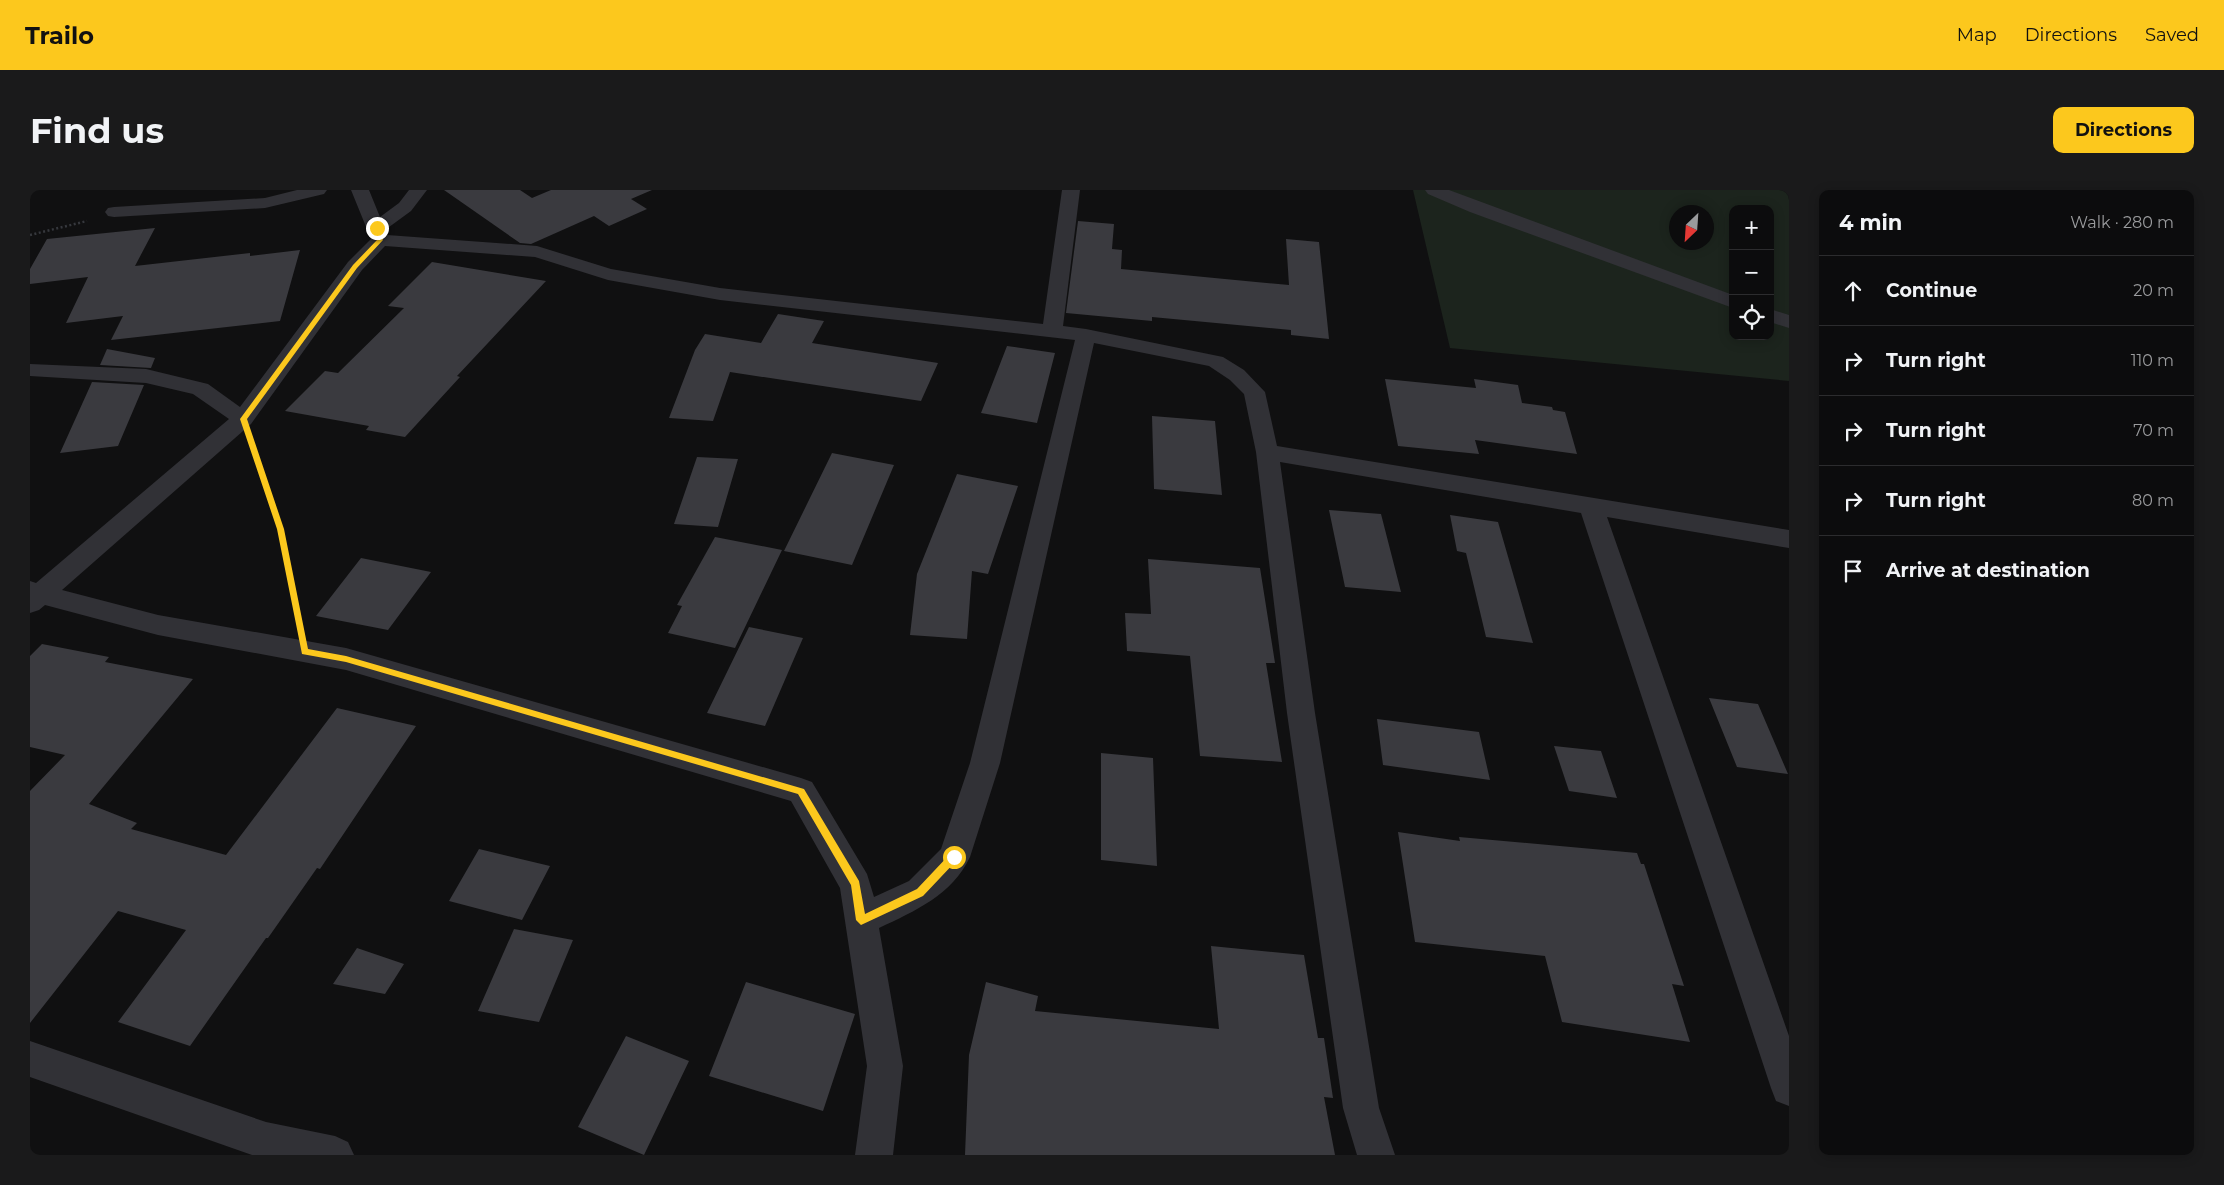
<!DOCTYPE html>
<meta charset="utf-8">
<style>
:root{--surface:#0c0c0d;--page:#1a1a1b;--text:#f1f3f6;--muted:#9a9b9d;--line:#2c2c2e;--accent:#fcc81d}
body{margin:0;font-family:Montserrat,sans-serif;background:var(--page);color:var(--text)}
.controls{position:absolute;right:15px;top:15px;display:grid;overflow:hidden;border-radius:10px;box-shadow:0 2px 12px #0003}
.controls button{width:45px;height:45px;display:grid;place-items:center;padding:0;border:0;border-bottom:1px solid var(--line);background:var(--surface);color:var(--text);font:25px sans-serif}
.compass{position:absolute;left:1639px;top:15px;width:45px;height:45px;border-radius:50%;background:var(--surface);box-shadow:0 2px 12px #0003;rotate:205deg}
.stop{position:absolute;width:15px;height:15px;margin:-11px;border:4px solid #fcc81d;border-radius:50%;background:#fff}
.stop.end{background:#fcc81d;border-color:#fff;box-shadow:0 1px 5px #0008}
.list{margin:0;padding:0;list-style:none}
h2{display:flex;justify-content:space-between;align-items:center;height:65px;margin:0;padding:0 20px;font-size:21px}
h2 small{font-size:16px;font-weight:400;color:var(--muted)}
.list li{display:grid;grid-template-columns:32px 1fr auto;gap:15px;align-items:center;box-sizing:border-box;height:70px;padding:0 20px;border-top:1px solid var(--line)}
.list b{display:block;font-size:19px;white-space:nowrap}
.list em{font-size:16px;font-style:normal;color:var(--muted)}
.icon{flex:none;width:28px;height:28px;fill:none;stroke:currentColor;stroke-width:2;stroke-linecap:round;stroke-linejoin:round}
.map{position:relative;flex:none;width:1759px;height:965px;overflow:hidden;border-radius:10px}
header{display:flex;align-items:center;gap:30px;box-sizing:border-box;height:70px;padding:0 25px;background:var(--accent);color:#111}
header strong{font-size:24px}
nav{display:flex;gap:28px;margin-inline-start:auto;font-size:18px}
.intro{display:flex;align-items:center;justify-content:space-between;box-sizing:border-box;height:120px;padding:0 30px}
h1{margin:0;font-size:35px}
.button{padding:12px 22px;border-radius:10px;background:var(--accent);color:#111;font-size:18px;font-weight:700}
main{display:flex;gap:30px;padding:0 30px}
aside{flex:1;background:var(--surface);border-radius:10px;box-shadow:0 2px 12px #0003}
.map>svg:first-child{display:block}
.green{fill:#1c241d;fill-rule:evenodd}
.building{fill:#3a3a3f}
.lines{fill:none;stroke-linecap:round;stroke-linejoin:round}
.path-far1{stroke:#36383d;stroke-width:2.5;stroke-dasharray:2 2.5;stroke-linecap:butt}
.path{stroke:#36383d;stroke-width:3;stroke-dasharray:2.5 4;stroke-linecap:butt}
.minor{fill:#313136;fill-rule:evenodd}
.route{fill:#fcc81d}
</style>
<header>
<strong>Trailo</strong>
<nav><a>Map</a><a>Directions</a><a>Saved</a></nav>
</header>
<div class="intro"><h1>Find us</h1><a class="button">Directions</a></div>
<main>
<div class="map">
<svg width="1759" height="965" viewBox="0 0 1759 965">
<rect width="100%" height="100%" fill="#101011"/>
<path class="green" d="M 1383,0 L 1759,0 L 1759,191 L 1420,158 ZM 1703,19 L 1740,19 L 1740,146 L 1703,146 ZM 1646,22 L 1676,22 L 1676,52 L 1646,52 Z"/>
<path class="building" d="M 414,0 L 490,0 L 502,8 L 521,0 L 622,0 L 601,9 L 617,19 L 579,36 L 564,26 L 501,54 L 490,53 Z
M 1048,31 L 1084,34 L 1082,59 L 1092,60 L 1091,79 L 1226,92 L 1259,95 L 1256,49 L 1289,52 L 1299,149 L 1261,145 L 1261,140 L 1122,127 L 1122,131 L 1036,123 Z
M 125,38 L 105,76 L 220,63 L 220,66 L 270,60 L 250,131 L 81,150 L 93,126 L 36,133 L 58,87 L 0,94 L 0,79 L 17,49 Z
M 402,72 L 516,91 L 427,186 L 430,187 L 375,247 L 336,240 L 339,236 L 255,221 L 295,181 L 308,183 L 374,118 L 358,116 Z
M 748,124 L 794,131 L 782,153 L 908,173 L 891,211 L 700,182 L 683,231 L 639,228 L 665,160 L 675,144 L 731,153 Z
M 977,156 L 1025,163 L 1007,233 L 951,223 Z
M 77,159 L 125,168 L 121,178 L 70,175 Z
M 1355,189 L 1446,198 L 1444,189 L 1488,195 L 1492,213 L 1522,217 L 1523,220 L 1535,222 L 1547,264 L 1445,250 L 1449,264 L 1368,256 Z
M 62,192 L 114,195 L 88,256 L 30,263 Z
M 1122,226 L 1185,231 L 1192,305 L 1124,299 Z
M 802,263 L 864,275 L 822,375 L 754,361 Z
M 667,267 L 708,269 L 688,337 L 644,334 Z
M 927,284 L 988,296 L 958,384 L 942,381 L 937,449 L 880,445 L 887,384 Z
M 1299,320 L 1351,324 L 1371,402 L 1315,397 Z
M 1420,325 L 1468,332 L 1503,453 L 1456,447 L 1436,363 L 1427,361 Z
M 685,347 L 752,360 L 705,458 L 638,443 L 652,416 L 647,415 Z
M 331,368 L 401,382 L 358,440 L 286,426 Z
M 1118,369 L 1230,378 L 1245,473 L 1236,473 L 1252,572 L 1170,566 L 1160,466 L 1097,461 L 1095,423 L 1121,424 Z
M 719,437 L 773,448 L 735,536 L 677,523 Z
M 12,454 L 79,467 L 75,472 L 163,489 L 59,614 L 107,633 L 101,639 L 196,665 L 307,518 L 386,536 L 290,679 L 287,678 L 238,748 L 236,748 L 160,856 L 88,832 L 156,740 L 88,721 L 0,833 L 0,601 L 35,565 L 0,557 L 0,466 Z
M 1679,508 L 1728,514 L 1758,584 L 1707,577 Z
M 1347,529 L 1449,542 L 1460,590 L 1353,575 Z
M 1524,556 L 1571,561 L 1587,608 L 1539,601 Z
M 1071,563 L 1123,568 L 1127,676 L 1071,670 Z
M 1368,642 L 1430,651 L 1429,647 L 1607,663 L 1611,674 L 1614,674 L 1654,796 L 1642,794 L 1660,852 L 1532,832 L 1515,766 L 1385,752 Z
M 449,659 L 520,676 L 492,730 L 419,711 Z
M 484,739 L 543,750 L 509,832 L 448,821 Z
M 1181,756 L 1274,765 L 1288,848 L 1294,848 L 1303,908 L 1294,907 L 1305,965 L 935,965 L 939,865 L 956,792 L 1008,806 L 1005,821 L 1189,839 Z
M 327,758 L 374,774 L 355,804 L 303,794 Z
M 716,792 L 825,824 L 793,921 L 679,886 Z
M 596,846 L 659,871 L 614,965 L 548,937 Z"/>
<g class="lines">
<path class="path-far1" d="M 0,45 L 57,31"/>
<path class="path" d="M 224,261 L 251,339 L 268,429"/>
<path class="minor" d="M 267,0 L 297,0 L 294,4 L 235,18 L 84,27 L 78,26 L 75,22 L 78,18 L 84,17 L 235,8 Z
M 321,0 L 339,0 L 350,27 L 369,13 L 379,0 L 397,0 L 381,21 L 355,40 L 357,45 L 507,56 L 581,79 L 690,98 L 1013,134 L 1032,0 L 1050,0 L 1033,136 L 1056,139 L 1193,167 L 1214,180 L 1235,202 L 1247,256 L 1759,340 L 1759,358 L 1577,327 L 1759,846 L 1759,916 L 1746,911 L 1741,898 L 1551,323 L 1250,272 L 1285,523 L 1349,918 L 1365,965 L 1327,965 L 1313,918 L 1257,523 L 1226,262 L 1214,204 L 1200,190 L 1179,176 L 1064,153 L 970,573 L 940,667 C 922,705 885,721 849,738 L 873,876 L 863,965 L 825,965 L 837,876 L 810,698 L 761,611 L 316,480 L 128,445 L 15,415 L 9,420 L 0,423 L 0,391 L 6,393 L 199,229 L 163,204 L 116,193 L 0,186 L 0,174 L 116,179 L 178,194 L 210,217 L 318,72 L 341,49 ZM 355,56 L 505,67 L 578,90 L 690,110 L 1045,150 L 940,573 L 911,659 L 879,691 L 844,707 L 837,684 L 782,592 L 771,588 L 316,458 L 128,425 L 32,400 L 221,234 L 332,80 Z
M 1395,0 L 1419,0 L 1703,105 L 1703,118 L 1440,22 L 1398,4 Z
M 1740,119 L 1759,125 L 1759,138 L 1740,132 Z
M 0,851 L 236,932 L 305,946 L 318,952 L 324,965 L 222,965 L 0,887 Z"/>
</g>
<path class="route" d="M 347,36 L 349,38 L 353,50 L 327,78 L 217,229 L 254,339 L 278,459 L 316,466 L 774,599 L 829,691 L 835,724 L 887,699 L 920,664 L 927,664 L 927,670 L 893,706 L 831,735 L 826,730 L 821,695 L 768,604 L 316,472 L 272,464 L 247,339 L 210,229 L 323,75 L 347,50 L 344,38 Z"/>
</svg>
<div class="controls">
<button>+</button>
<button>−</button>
<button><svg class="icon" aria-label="locate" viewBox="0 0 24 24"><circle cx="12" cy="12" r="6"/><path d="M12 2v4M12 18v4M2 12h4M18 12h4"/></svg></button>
</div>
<svg class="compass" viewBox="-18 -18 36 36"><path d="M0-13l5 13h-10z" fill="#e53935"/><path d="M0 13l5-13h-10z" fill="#9a9b9d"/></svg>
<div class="stop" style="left:924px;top:667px"></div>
<div class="stop end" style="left:347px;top:38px"></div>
</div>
<aside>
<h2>4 min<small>Walk · 280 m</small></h2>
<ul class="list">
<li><svg class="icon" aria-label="ahead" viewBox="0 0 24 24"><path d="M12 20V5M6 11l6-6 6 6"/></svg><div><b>Continue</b></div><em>20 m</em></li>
<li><svg class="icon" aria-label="right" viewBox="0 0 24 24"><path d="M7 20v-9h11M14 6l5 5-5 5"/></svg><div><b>Turn right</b></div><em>110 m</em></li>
<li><svg class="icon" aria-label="right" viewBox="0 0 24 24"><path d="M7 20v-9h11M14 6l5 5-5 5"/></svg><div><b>Turn right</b></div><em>70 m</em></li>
<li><svg class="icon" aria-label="right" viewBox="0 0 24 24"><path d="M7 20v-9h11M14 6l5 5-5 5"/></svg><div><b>Turn right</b></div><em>80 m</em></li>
<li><svg class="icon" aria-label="arrive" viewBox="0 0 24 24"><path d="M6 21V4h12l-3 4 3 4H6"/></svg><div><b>Arrive at destination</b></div></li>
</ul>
</aside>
</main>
